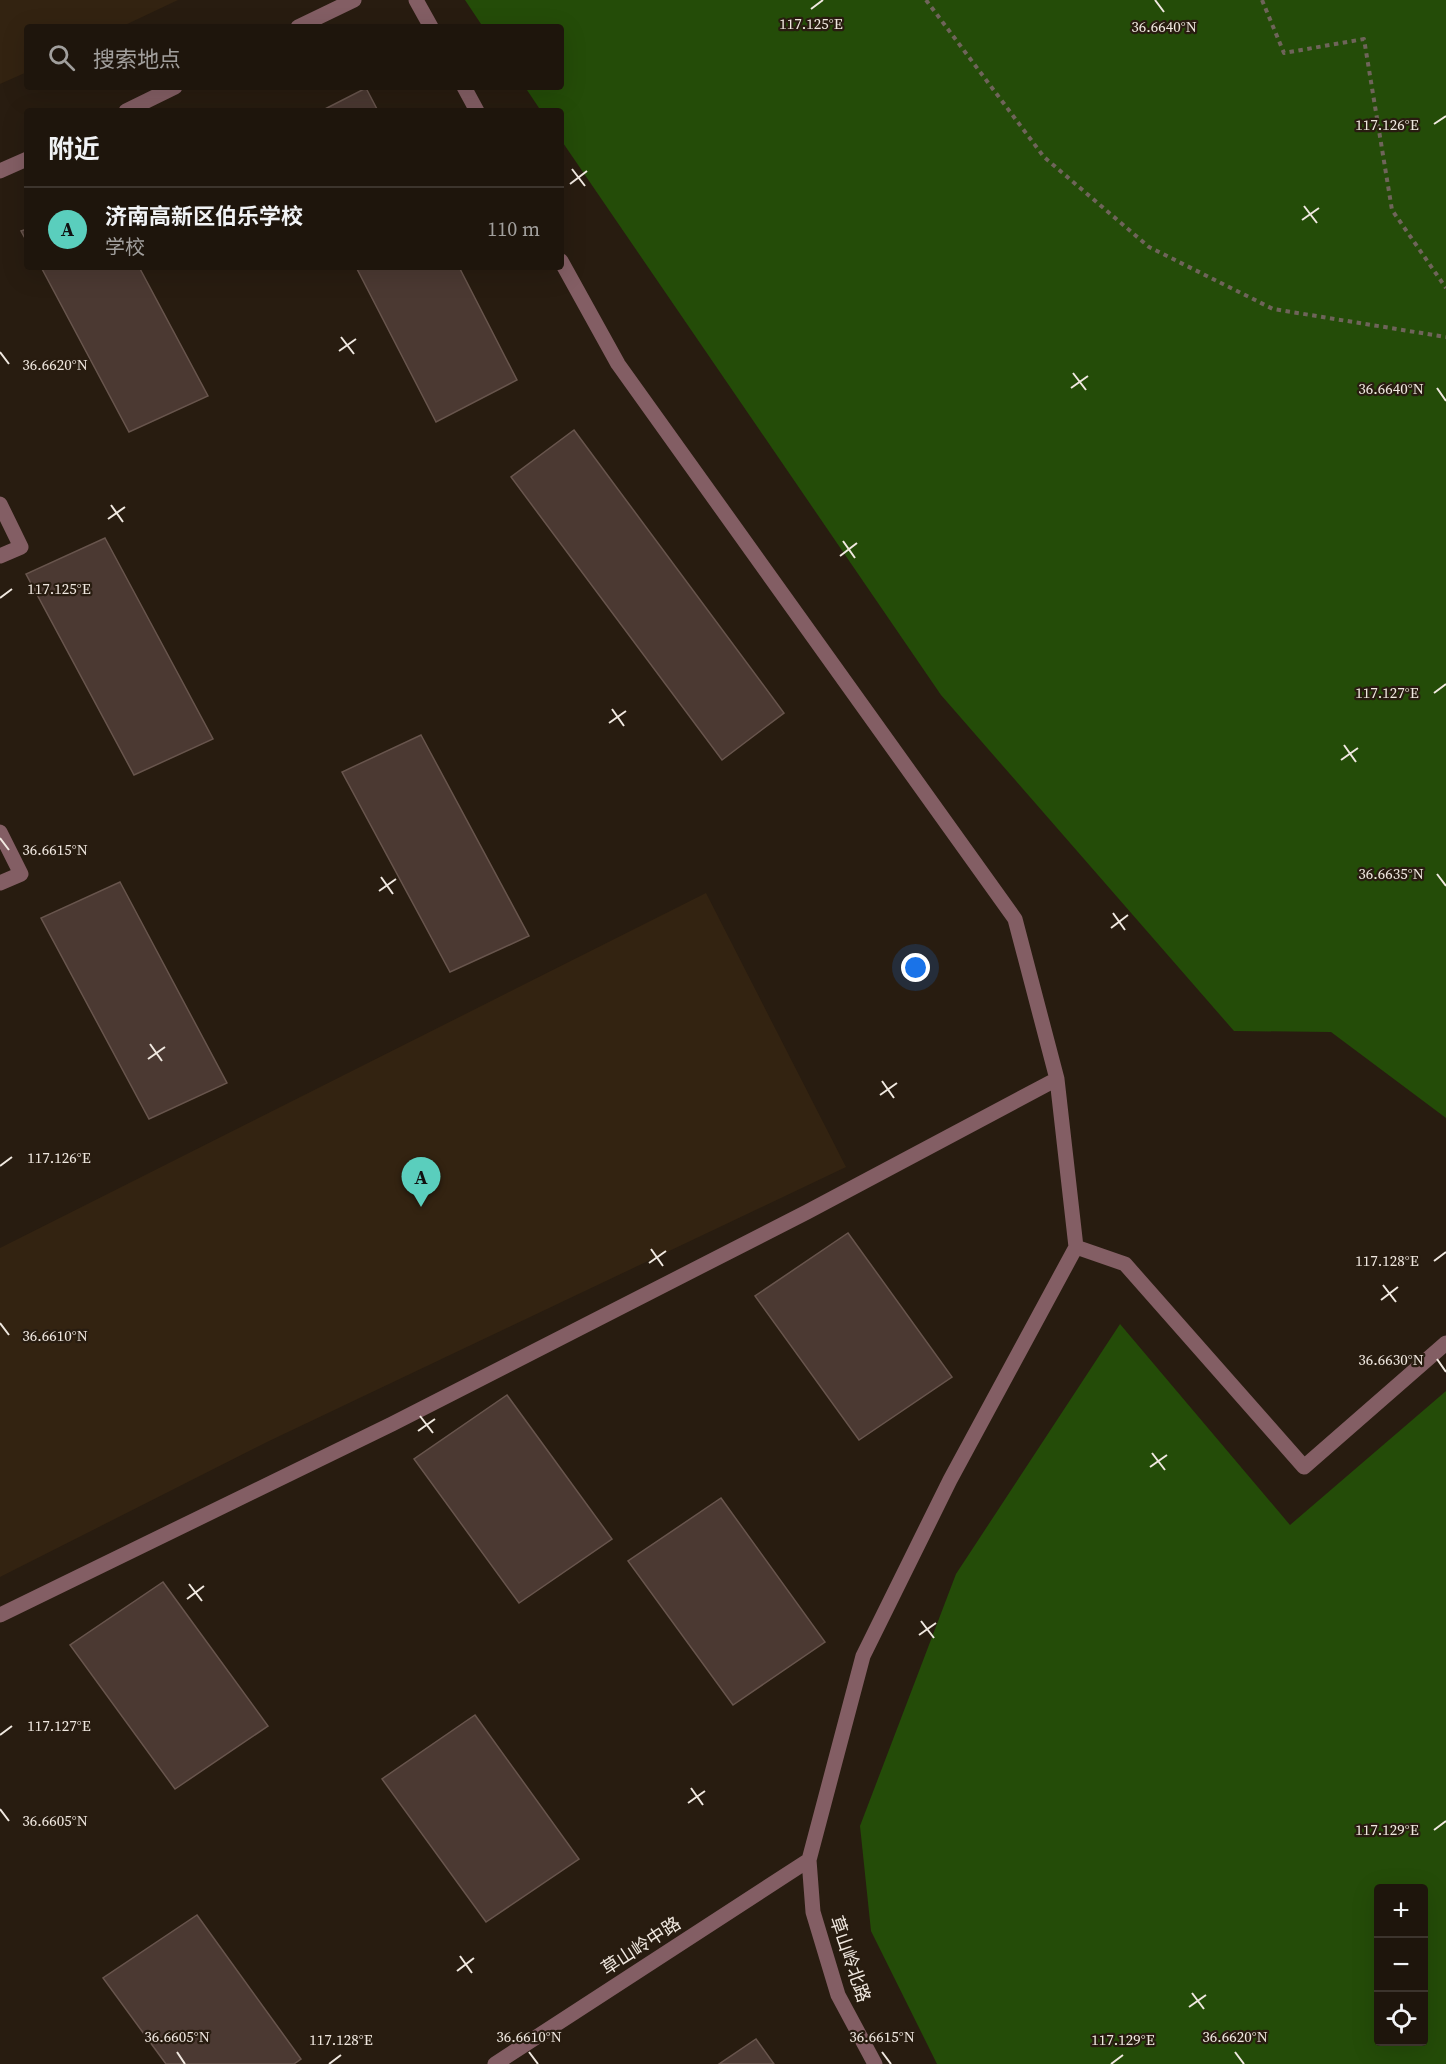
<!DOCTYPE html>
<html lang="zh">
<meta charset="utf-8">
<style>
:root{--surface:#1e150c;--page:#2b221a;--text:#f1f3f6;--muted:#a19f9d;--line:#3c342d;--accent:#5acebd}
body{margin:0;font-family:"Source Serif 4","Noto Sans SC",serif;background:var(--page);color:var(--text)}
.controls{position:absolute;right:18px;bottom:18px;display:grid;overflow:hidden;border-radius:6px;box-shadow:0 6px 24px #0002}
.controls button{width:54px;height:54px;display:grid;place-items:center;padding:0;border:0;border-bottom:2px solid var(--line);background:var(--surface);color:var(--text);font:30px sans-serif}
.you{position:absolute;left:916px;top:968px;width:21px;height:21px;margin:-15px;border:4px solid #fff;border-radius:50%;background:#1a73e8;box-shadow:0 0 0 9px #1a73e833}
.badge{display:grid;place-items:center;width:39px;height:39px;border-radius:50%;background:var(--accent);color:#111;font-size:20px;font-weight:700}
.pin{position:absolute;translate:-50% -50px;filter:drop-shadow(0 2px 3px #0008)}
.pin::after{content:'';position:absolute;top:32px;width:21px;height:18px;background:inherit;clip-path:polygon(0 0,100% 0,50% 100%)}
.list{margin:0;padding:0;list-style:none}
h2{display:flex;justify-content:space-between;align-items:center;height:78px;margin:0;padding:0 24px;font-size:26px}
h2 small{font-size:20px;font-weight:400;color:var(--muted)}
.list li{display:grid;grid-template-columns:39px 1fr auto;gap:18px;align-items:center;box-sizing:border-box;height:84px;padding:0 24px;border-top:2px solid var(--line)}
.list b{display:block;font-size:22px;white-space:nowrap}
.list p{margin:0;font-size:20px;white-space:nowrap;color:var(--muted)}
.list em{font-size:20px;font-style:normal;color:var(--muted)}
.icon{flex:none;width:33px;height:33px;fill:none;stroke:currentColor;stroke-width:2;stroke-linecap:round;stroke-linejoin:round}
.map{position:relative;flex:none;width:1446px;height:2064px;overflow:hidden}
.search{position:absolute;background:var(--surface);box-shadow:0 6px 24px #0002;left:24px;top:24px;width:540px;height:66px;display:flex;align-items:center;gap:15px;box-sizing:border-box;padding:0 21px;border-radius:6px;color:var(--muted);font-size:22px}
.panel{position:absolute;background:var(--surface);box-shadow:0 6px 24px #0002;left:24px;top:108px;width:540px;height:162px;border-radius:6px}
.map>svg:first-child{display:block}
.built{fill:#332311}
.green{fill:#244c08;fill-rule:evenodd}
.building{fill:#4b3932;stroke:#68554d;stroke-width:1.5}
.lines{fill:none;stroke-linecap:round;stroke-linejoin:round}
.path{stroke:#6f645a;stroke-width:4;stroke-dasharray:4.5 4.5;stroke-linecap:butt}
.minor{stroke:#835e64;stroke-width:15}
.ticks{fill:none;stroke:#f0e8e0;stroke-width:2}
.labels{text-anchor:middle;stroke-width:4.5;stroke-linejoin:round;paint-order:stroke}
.street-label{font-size:18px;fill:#f0e8e0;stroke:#281c10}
.ticks-label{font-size:15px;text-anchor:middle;fill:#f0e8e0;stroke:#281c10;stroke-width:4.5;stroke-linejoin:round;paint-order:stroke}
</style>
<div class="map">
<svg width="1446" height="2064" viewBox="0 0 1446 2064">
<rect width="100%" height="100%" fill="#281c10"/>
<path class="built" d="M 0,0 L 178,0 L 121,27 L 27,27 L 27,72 L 0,84 Z
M 706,893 L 846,1167 L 267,1442 L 0,1577 L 0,1248 Z"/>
<path class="green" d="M 465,0 L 1446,0 L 1446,1118 L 1331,1032 L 1234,1031 L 941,695 L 561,140 L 561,111 L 541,111 L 525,87 L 561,87 L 561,27 L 483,27 Z
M 1120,1324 L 1290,1525 L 1446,1391 L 1446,2064 L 937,2064 L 871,1931 L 860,1826 L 956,1574 ZM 1378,1888 L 1424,1888 L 1424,2042 L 1378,2042 Z"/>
<path class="building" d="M 366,88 L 378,111 L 321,111 Z
M 27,229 L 27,242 L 21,231 Z
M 41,267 L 139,267 L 208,396 L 129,432 Z
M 356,267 L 459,267 L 517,380 L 436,422 Z
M 574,430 L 784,713 L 722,760 L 511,477 Z
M 105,538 L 213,739 L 134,775 L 26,574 Z
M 421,735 L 529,936 L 450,972 L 342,772 Z
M 120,882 L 227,1083 L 149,1119 L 41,918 Z
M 848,1233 L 952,1377 L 859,1440 L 755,1296 Z
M 507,1395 L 612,1539 L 519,1603 L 414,1459 Z
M 721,1498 L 825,1642 L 733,1705 L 628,1561 Z
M 163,1582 L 268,1726 L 175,1789 L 70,1645 Z
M 475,1715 L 579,1859 L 486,1922 L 382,1779 Z
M 197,1915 L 301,2059 L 294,2064 L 166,2064 L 103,1978 Z
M 756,2039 L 774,2064 L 719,2064 Z"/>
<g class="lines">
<path class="path" d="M 926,0 L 1044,157 L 1149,247 L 1273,309 L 1446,337
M 1262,0 L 1284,53 L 1364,39 L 1392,210 L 1446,288"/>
<path class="minor" d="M 416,0 L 431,27
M 298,27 L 354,0
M 464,87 L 477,111
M 126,111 L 175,87
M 0,171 L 27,159
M 561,261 L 618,364 L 1015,919 L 1057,1079 L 1076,1247 L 950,1480 L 863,1656 L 809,1860 L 813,1912 L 838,1995 L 875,2064
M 0,504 L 21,547 L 0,556
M 0,832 L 21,874 L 0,883
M 1076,1247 L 1125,1264 L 1304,1467 L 1446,1343
M 0,1615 L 392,1424 L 807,1212 L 1057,1079
M 495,2064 L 809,1860"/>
</g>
<path class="ticks" d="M 1155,0 L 1164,12M 811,9 L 823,0M 1434,124 L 1446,116M 572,169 L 585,186M 570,184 L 587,171M 1304,206 L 1317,223M 1302,220 L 1319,208M 341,337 L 354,354M 339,351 L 356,339M 0,352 L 9,364M 1073,373 L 1086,390M 1071,388 L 1088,376M 1437,388 L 1446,401M 111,505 L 123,522M 108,519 L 125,507M 843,541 L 855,558M 840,556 L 857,543M 0,598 L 12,589M 1434,693 L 1446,684M 612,709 L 624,726M 609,723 L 626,711M 1344,745 L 1356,762M 1341,760 L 1358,748M 0,838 L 9,850M 1437,874 L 1446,886M 381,877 L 393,894M 379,891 L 396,879M 1113,913 L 1125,930M 1111,928 L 1128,915M 150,1044 L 162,1061M 148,1059 L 165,1047M 882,1081 L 894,1098M 880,1095 L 897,1083M 0,1166 L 12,1157M 651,1249 L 663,1266M 1434,1261 L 1446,1252M 649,1263 L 666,1251M 1383,1285 L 1396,1302M 1381,1300 L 1398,1287M 0,1323 L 9,1335M 1437,1359 L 1446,1372M 420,1416 L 433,1433M 418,1431 L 435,1419M 1152,1453 L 1165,1470M 1150,1467 L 1167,1455M 189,1584 L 202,1601M 187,1599 L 204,1586M 921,1621 L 934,1638M 919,1635 L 936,1623M 0,1735 L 12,1726M 691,1788 L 703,1805M 688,1803 L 705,1791M 0,1809 L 9,1821M 1434,1830 L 1446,1821M 460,1956 L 472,1973M 457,1971 L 474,1958M 1192,1993 L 1204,2009M 1189,2007 L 1206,1995M 177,2052 L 185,2064M 529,2052 L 538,2064M 882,2052 L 891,2064M 1235,2052 L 1244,2064M 329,2064 L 341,2055M 1111,2064 L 1123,2055"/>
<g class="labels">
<g class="street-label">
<text transform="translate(641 1946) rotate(-33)" y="6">草山岭中路</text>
<text transform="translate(850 1959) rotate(71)" y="6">草山岭北路</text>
</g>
</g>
<g class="ticks-label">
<text x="811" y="29">117.125°E</text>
<text x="1164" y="32">36.6640°N</text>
<text x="1387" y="130">117.126°E</text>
<text x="55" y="370">36.6620°N</text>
<text x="1391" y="394">36.6640°N</text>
<text x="59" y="594">117.125°E</text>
<text x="1387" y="698">117.127°E</text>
<text x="55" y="855">36.6615°N</text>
<text x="1391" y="879">36.6635°N</text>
<text x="59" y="1163">117.126°E</text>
<text x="1387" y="1266">117.128°E</text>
<text x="55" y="1341">36.6610°N</text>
<text x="1391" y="1365">36.6630°N</text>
<text x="59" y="1731">117.127°E</text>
<text x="55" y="1826">36.6605°N</text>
<text x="1387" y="1835">117.129°E</text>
<text x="177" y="2042">36.6605°N</text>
<text x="529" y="2042">36.6610°N</text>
<text x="882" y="2042">36.6615°N</text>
<text x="1235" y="2042">36.6620°N</text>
<text x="341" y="2045">117.128°E</text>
<text x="1123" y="2045">117.129°E</text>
</g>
</svg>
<div class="controls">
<button>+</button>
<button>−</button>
<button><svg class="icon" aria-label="locate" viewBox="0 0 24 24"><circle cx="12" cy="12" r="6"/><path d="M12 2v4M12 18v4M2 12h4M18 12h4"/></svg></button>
</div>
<div class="you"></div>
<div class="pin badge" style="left:421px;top:1207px">A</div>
<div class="search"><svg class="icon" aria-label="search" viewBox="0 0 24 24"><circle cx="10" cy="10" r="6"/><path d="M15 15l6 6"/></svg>搜索地点</div>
<section class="panel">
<h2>附近<small></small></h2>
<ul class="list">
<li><span class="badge">A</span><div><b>济南高新区伯乐学校</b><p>学校</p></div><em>110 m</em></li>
</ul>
</section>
</div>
